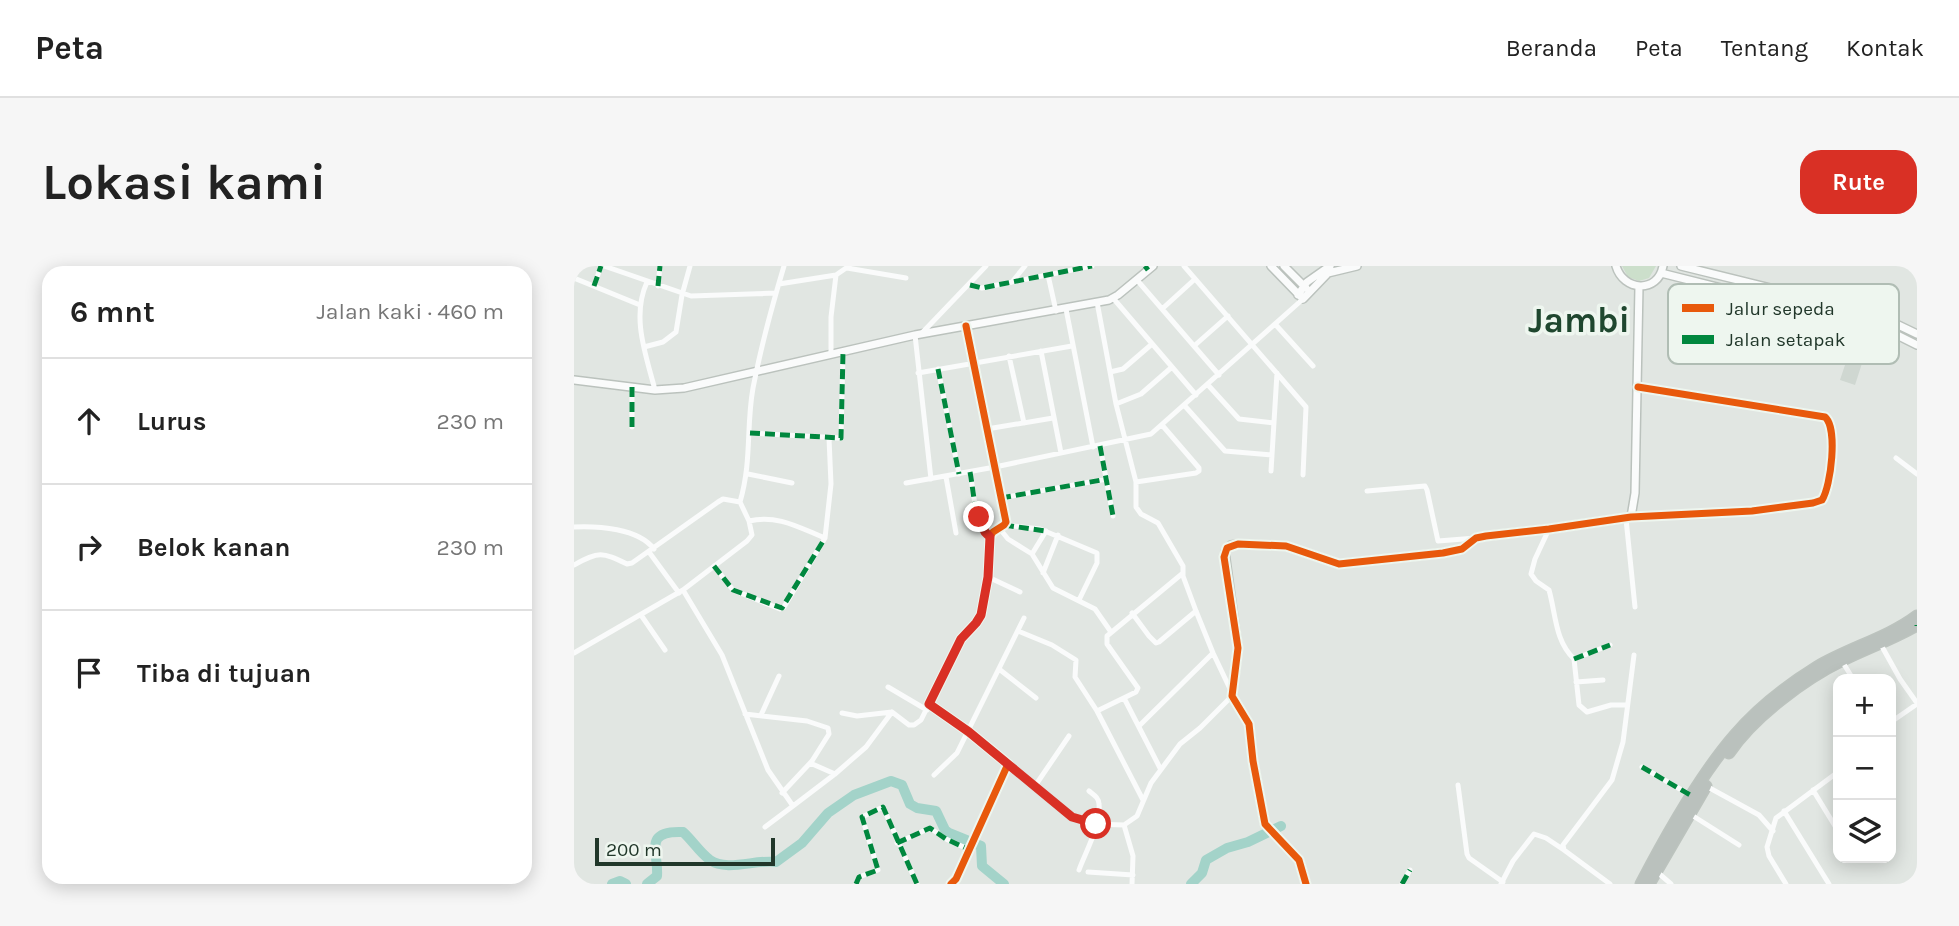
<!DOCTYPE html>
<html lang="id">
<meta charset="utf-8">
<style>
:root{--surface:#fff;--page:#f6f6f6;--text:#222;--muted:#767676;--line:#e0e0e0;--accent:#d93025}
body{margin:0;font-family:Karla,sans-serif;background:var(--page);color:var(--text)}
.controls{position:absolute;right:21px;bottom:21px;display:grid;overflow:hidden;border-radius:14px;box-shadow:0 4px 18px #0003}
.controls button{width:63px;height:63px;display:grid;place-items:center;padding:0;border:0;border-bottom:2px solid var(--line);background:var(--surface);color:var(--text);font:35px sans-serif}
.scale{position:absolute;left:21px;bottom:18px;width:180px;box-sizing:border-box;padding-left:7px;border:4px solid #21372a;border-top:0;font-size:19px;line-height:24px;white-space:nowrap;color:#21372a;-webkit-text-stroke:5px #eef6ef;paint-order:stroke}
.stop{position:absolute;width:21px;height:21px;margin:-16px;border:5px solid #d93025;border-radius:50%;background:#fff}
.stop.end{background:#d93025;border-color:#fff;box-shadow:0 2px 7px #0008}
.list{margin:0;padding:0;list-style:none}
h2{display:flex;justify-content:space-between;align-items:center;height:91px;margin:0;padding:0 28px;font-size:30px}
h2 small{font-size:23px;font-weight:400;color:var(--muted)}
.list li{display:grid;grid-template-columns:46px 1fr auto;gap:21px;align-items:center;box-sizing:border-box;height:126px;padding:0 28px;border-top:2px solid var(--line)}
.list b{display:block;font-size:26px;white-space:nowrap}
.list em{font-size:23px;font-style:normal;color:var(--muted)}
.icon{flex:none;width:38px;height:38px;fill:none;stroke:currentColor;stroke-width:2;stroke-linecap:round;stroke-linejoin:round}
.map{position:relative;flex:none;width:1343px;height:618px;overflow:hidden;border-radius:21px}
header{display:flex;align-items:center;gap:42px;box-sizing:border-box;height:98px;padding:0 35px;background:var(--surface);border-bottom:2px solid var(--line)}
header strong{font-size:33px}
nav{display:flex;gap:38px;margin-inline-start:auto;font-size:24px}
.intro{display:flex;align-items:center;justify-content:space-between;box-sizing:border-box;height:168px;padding:0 42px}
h1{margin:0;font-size:49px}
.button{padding:18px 32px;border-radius:21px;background:var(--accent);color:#fff;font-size:24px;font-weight:700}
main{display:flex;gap:42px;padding:0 42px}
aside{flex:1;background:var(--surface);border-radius:21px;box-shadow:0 4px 18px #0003}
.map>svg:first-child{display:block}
.built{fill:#cfd7d1}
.green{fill:#ccdfcb}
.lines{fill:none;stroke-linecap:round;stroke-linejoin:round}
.river{stroke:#a3d3c9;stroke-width:10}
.secondary-casing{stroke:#bbc2bd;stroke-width:10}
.highway-casing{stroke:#bcc3be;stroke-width:13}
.street{stroke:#fafbfb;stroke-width:5}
.secondary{stroke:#fafbfb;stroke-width:7}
.highway{stroke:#bac1bd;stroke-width:10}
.quiet{stroke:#00873e;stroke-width:5;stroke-dasharray:10 5;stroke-linecap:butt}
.cycleway-casing{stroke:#eef6ef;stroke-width:11}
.cycleway{stroke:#e8590c;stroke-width:7}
.route{stroke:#d93025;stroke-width:9}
.labels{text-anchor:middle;stroke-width:7;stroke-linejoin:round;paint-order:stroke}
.town-label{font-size:35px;font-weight:bold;fill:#1f472f;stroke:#eef6ef}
.key{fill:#eef6ef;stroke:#b0bdb4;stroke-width:2}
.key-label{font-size:19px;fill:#21372a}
</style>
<header>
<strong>Peta</strong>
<nav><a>Beranda</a><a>Peta</a><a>Tentang</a><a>Kontak</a></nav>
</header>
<div class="intro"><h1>Lokasi kami</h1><a class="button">Rute</a></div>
<main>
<aside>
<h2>6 mnt<small>Jalan kaki · 460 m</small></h2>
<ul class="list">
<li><svg class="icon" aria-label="ahead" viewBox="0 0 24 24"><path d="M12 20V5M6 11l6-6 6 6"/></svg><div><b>Lurus</b></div><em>230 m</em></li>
<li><svg class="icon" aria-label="right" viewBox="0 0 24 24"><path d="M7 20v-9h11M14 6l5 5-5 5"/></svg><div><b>Belok kanan</b></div><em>230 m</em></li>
<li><svg class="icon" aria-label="arrive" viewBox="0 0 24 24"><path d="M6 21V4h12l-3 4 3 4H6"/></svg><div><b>Tiba di tujuan</b></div></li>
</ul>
</aside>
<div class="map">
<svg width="1343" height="618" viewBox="0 0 1343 618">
<rect width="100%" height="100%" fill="#e1e6e2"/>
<path class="built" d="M 1287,71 L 1292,73 L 1288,87 L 1291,88 L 1281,119 L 1266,114 L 1278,78 Z"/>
<path class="green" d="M 1048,0 L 1082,0 L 1075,12 L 1065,15 L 1054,11 Z"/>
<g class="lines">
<path class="river" d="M 38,618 L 46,615 L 52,618
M 73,618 L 83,610 C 85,587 68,564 109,566 C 119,575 125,586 136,594 C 153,606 182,593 202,596 L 228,577 L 254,547 L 280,529 L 317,515 L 328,519 L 336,538 L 343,542 L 362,545 L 371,564 L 375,567 L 407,580 L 408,600 L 430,618
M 617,618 L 628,607 L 632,594 L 653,582 L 674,576 L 707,560"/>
<g class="secondary-casing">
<path id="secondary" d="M 697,0 L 729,33 L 754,7 L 783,0
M 710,0 L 732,22
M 1042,0 C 1049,25 1084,28 1089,0
M 1107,0 L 1270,40 L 1318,56 L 1343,68
M 1087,7 L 1311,63 L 1343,79
M 724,29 L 733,16 L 756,0
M 0,114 L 81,124 L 110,122 L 341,69 L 535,34 L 544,29 L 579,0
M 732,618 L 725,594 L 691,558 L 679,495 L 675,458 L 658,430 L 664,382 L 651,286 L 657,279 L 664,278 L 712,280 L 765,298 L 869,287 L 888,283 L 902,272 L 912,270 L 975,263 L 1057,251 L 1061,227 L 1065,20"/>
</g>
<g class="highway-casing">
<path id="highway" d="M 1155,487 C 1179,451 1230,413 1269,394 C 1293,382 1319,373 1343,359
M 1067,618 C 1092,570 1126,509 1161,469 C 1184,442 1214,419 1243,401 C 1275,382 1314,372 1343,350
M 1075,618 L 1132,520"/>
</g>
<path class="street" d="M 30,0 L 117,30 L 202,27
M 610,0 L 732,141 L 729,209
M 273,2 L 332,12
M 474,9 L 482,45
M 0,12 L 66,39
M 563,14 L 645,109
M 73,16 C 57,51 72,89 81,124
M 438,16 L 451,0
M 205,18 L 262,9 L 275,0
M 396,19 L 408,22 L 518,0
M 20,20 L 27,0
M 84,20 L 86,0
M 539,32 L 622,129
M 523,36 L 542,138 L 562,216 L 562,241 L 567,248 L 584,257 L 609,300 L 609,310 L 622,345 L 639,387 L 658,427
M 492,43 L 519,181
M 588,43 L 621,13
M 701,58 L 739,100
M 347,68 L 412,0
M 341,69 L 357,213
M 620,80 L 654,50
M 70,81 L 89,76 L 102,66 L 108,29 L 116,0
M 467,85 L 487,187
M 257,88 L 257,51 L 262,9
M 435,90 L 450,157
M 364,103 L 385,208
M 536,106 L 549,103 L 578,78
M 344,107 L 498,80
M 634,119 L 665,153 L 700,157
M 58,121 L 58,161
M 542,138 L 567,128 L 598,101
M 610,139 L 651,185 L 698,189
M 413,163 L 479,152
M 176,167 L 267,172 L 269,87
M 526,180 L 539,250
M 1322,192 L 1343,208
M 697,205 L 703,107
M 396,206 C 400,226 400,257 416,271
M 174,208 L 218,217
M 372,211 L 382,267
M 562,216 L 622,207 L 625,205 L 625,202 L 588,159
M 332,217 L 421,201 L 577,168 L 729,33
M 793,225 L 851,220 L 853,224 L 864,275 L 902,272
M 427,232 L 533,213
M 1057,251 L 1178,245 L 1239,237 L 1248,234 C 1257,220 1264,162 1251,151 L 1064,121
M 1052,253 L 1061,341
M 175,255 C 203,248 226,262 251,272
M 430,259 L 466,263 L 523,287 L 523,297 L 505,334
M 0,261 C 24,260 64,262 80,283
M 426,263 L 434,273 L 458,288 L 479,322 L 521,343 L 537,366
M 975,263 L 961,293 L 957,308 L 962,315 L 975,324 C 982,349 981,375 1000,393 L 1005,439 L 1013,446 L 1037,439 L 1053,439
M 75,286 L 105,327
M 458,288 L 472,265
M 0,299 C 25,285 28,286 53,298 L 58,297 L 144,236 L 149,233 L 166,236
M 140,300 L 159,324 L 206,343 L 210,341 L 251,272 L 257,218 L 255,172
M 469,307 L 484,269
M 414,311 L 446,326
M 109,324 L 148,389 L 194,504 L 219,540 L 261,508 L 292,481 L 318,446
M 558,347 L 575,370 L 582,377 L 585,376 L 622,345
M 67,349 L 91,384
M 444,365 L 478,379 L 502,394 L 501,411 L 523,445 L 569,534
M 1306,377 L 1326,413 L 1343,437
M 0,387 L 109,324 L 173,275 L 178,269 L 175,255 L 166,236 C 178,195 172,161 179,122 C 187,80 198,40 210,0
M 1000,393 L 1036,379
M 1268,395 L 1279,413
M 425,403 L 462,432
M 1002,416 L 1029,414
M 314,421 L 353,444
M 550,432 L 586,502
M 523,445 L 562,426 L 564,422 L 533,378 L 533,370 L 609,307
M 268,447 L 283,450 L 318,446 L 335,459 L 340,459 L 347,454 L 355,438
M 171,448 L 233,455 L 254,462 L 255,468 L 238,495 L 208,527
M 187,449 L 205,410
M 1317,456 L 1343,438
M 565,460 L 639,387
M 236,497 L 261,508
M 434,498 L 504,554 L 521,558 L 550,559
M 1068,501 L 1118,530
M 360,509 L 383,487 L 450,352
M 884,519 L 893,588 L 895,592 L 929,616
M 461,520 L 495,470
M 1132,520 L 1185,549 L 1199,565
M 1239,524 L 1264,565
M 1210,545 L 1255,618
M 1116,548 L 1165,579
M 550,559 L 563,550 L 577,517 L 606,478 L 626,462 L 658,430
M 550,559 L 559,590 L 558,618
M 191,561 L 219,540
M 323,577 L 356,562 L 372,573 L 396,584
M 505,604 C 512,585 527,559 525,538 C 525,532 520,529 515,525
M 1082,605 L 1097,618
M 514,606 L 559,609
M 282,618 L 285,611 L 304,604 L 288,551 L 309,541 L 343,618
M 377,618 L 382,613 L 434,498 L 395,466 L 355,438 L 387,373 L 402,357 L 407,349 L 414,311 L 416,271 L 419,266 L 430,259 L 432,256 L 392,60
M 828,618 L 836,604
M 927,618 L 939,595 L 960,568 L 972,572 L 990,584
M 1036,618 L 990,584 L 989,579 L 1038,514 L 1049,476 L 1060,389
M 1212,618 L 1195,590 L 1193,581 L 1202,552 L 1264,506"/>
<use href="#secondary" class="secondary"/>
<use href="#highway" class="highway"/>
<path class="quiet" d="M 571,0 L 574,4
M 396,19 L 408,22 L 518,0
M 20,20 L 27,0
M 84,20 L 86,0
M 364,103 L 385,208
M 58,121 L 58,161
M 176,167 L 267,172 L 269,87
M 526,180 L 539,250
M 396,206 C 400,226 400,257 416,271
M 427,232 L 533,213
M 430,259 L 472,265
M 140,300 L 159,324 L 208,342 L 251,272
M 1343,359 L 1343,360
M 1000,393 L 1036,379
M 1068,501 L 1118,530
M 323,577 L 356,562 L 372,573 L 396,584
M 282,618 L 285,611 L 304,604 L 288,551 L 309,541 L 343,618
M 828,618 L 836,604"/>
<g class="cycleway-casing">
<path id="cycleway" d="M 377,618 L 382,613 L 434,498 L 395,466 L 355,438 L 387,373 L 402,357 L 407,349 L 414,311 L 416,271 L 419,266 L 430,259 L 432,256 L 392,60
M 732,618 L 725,594 L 691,558 L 679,495 L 675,458 L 658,430 L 664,382 L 650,291 L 653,282 L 664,278 L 712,280 L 765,298 L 869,287 L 888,283 L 902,272 L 912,270 L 975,263 L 1057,251 L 1178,245 L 1239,237 L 1248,234 C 1257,220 1264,162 1251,151 L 1064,121"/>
</g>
<use href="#cycleway" class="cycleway"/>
</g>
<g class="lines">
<path class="route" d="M 405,251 L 411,266 L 416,271 L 414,311 L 407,349 L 402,357 L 387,373 L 355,438 L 395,466 L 498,551 L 522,558"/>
</g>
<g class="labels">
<g class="town-label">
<text x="1005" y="66">Jambi</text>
</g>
</g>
<rect x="1094" y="18" width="231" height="80" rx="10" class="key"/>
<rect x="1108" y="38" width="32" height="8" fill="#e8590c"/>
<rect x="1108" y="69" width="32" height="9" fill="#00873e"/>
<g class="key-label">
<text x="1152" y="49">Jalur sepeda</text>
<text x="1152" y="80">Jalan setapak</text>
</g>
</svg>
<div class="controls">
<button>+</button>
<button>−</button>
<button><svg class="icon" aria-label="layers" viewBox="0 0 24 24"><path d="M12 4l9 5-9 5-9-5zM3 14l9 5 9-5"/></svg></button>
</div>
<div class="scale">200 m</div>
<div class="stop" style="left:522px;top:558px"></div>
<div class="stop end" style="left:405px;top:251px"></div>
</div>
</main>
